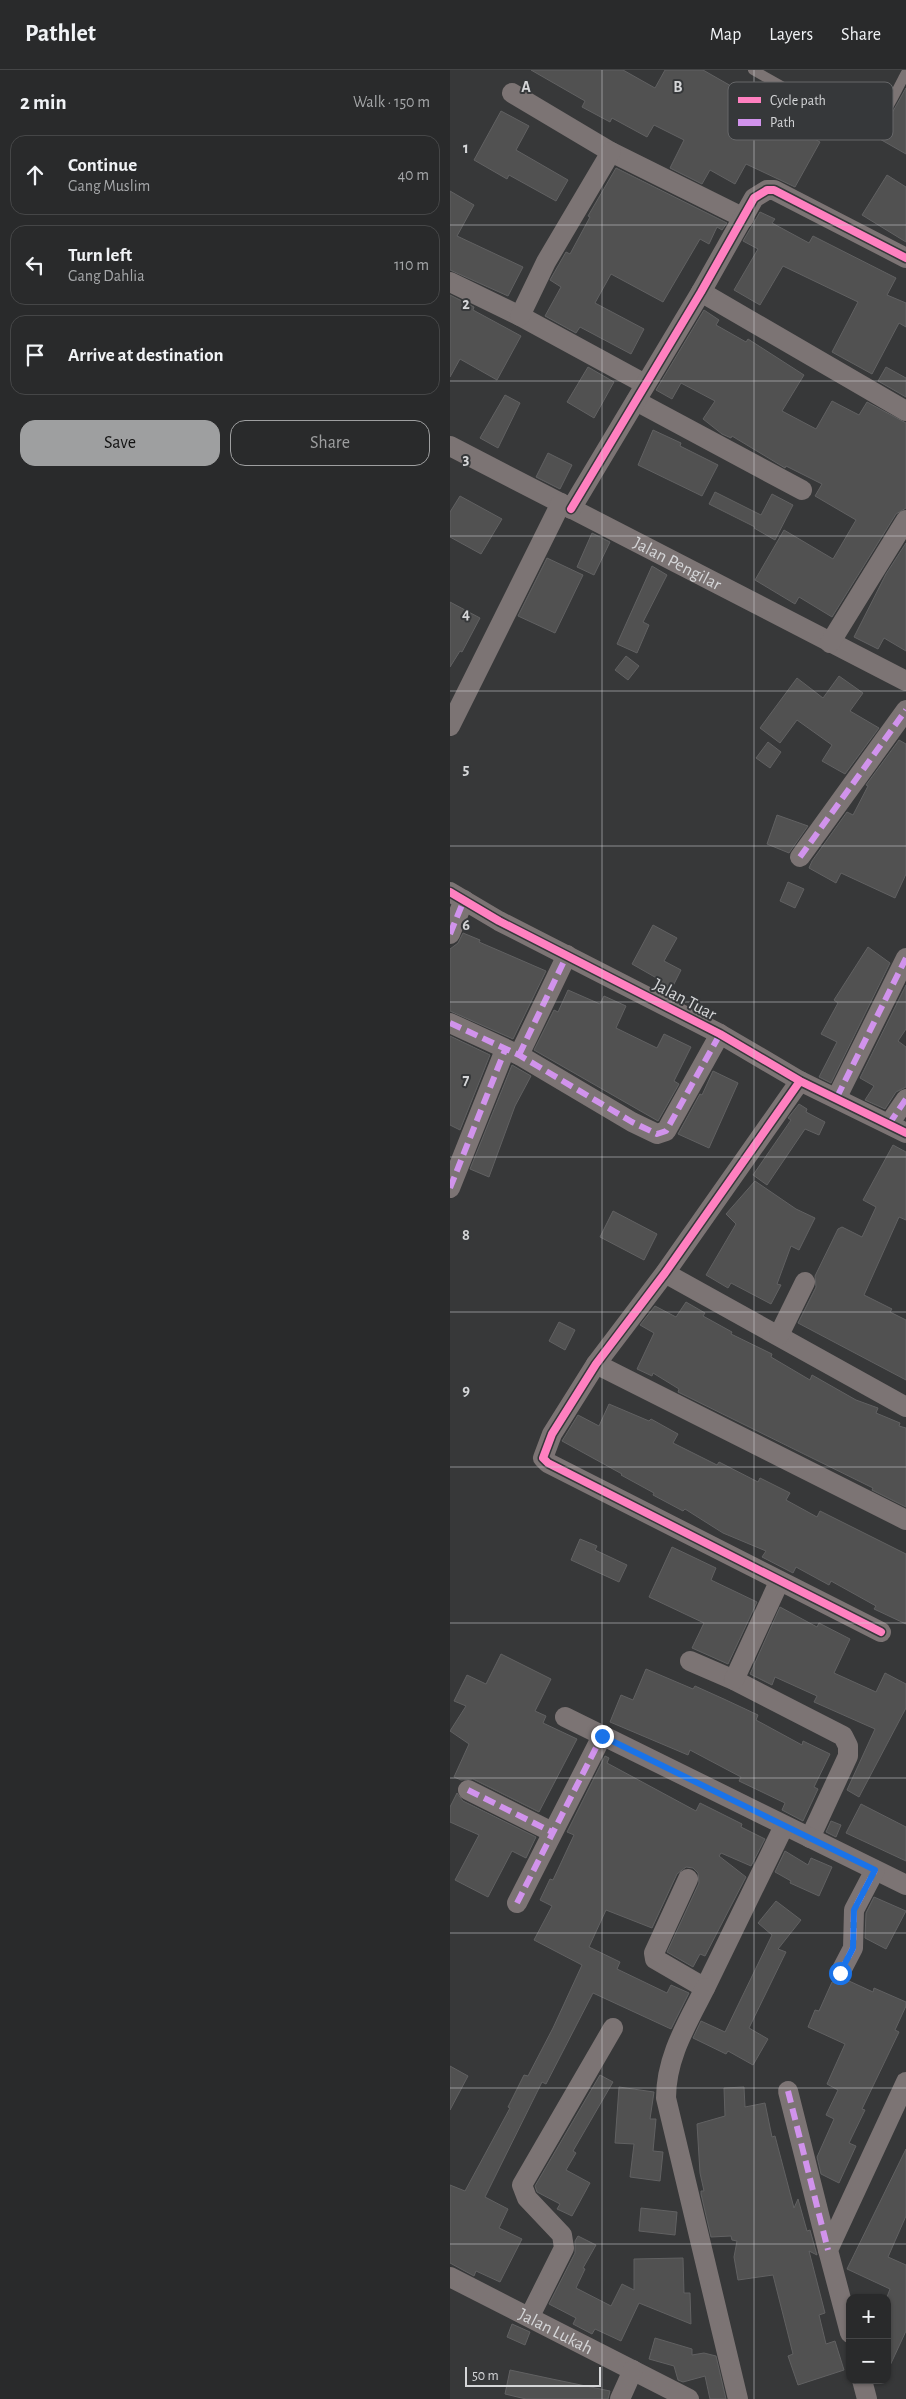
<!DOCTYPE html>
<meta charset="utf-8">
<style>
:root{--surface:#292a2b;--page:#353637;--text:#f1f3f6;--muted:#a5a7a9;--line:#454647;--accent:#9e9fa0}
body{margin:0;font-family:"Alegreya Sans",sans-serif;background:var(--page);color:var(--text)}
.controls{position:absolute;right:15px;bottom:15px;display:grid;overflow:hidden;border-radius:10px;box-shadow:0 1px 4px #0004}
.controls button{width:45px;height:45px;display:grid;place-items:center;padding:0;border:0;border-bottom:1px solid var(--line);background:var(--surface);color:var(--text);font:25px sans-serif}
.scale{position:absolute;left:15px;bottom:12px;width:136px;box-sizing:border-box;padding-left:5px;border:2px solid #d5d6d8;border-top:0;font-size:14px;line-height:18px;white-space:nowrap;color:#d5d6d8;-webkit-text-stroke:4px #36383a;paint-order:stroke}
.stop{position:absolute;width:15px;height:15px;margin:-11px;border:4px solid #1a73e8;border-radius:50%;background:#fff}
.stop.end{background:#1a73e8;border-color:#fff;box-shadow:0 1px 5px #0008}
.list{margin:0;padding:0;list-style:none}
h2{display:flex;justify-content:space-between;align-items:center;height:65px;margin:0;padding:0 20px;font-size:21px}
h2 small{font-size:16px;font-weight:400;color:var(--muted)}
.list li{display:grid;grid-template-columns:32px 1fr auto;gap:15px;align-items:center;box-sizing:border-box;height:80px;margin:0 10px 10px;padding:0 10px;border:1px solid var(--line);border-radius:15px}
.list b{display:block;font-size:19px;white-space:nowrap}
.list p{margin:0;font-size:16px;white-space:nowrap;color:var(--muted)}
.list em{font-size:16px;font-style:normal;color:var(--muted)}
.actions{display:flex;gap:10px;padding:15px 20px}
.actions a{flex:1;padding:11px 0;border:1px solid var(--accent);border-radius:15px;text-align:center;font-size:18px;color:var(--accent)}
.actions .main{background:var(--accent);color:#111}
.icon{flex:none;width:28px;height:28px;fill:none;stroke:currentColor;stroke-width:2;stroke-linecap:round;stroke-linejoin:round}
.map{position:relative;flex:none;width:456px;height:2329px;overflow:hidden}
header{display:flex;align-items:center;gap:30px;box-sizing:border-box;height:70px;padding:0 25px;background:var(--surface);border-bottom:1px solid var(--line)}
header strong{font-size:24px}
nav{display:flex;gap:28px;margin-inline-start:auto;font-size:18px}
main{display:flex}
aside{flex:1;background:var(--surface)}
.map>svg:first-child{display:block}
.building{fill:#515151;stroke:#616162}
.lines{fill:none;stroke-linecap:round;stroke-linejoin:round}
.service{stroke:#7c7474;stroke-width:10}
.minor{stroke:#7c7474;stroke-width:20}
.quiet{stroke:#d193ec;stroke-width:6;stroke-dasharray:12 6;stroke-linecap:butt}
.cycleway-casing{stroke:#36383a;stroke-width:11}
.cycleway{stroke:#ff80c0;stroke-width:8}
.route{stroke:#1a73e8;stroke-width:6}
.grid{fill:none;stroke:#d5d6d8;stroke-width:1;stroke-opacity:0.55}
.labels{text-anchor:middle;stroke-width:4;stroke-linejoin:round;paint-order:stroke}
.street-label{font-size:18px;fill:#d5d6d8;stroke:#36383a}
.key{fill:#36383a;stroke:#666769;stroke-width:1}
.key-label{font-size:14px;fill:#d5d6d8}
.grid-label{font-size:16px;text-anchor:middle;font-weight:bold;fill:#d5d6d8;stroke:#36383a;stroke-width:4;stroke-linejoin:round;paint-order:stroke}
</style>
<header>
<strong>Pathlet</strong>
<nav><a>Map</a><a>Layers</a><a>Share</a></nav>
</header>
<main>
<aside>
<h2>2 min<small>Walk · 150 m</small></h2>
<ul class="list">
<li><svg class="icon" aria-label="ahead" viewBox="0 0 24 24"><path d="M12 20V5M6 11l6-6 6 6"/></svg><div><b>Continue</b><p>Gang Muslim</p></div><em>40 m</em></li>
<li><svg class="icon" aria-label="left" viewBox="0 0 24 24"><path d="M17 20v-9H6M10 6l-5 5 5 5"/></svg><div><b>Turn left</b><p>Gang Dahlia</p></div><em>110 m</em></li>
<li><svg class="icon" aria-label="arrive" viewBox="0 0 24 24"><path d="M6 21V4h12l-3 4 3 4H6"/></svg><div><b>Arrive at destination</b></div></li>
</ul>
<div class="actions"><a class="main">Save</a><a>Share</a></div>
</aside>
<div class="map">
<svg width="456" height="2329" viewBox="0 0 456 2329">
<rect width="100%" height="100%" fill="#373839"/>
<path class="building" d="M 81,0 L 173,0 L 205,18 L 215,0 L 253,0 L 332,45 L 329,49 L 370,72 L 345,117 L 296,94 L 285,114 L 260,100 L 252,114 L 220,98 L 234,70 L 204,55 L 197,67 L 162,48 L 160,52 L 132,37 L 135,31 Z
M 456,18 L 456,84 L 428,68 Z
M 51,41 L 79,56 L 66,80 L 118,110 L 106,131 L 59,105 L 57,109 L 24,90 Z
M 166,98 L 277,153 L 272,160 L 267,157 L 259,174 L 250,169 L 213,232 L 161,204 L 145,233 L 194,259 L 181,284 L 130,257 L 126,263 L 95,246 L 111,217 L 100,210 L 116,182 L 120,184 L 140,147 L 138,146 Z
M 437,105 L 456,117 L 456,172 L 412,145 Z
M 0,121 L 24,135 L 7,166 L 73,197 L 58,226 L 0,200 Z
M 310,142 L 325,149 L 322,153 L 359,173 L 363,166 L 446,208 L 437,225 L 456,233 L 456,257 L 449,253 L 422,304 L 382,282 L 408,232 L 333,196 L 310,235 L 284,220 L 308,179 L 293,171 Z
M 0,225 L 24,237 L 23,240 L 71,266 L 47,310 L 10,289 L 0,307 Z
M 254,240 L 269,250 L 266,255 L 296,272 L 298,269 L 354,305 L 332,341 L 366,359 L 382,331 L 409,345 L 417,332 L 456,353 L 456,438 L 446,444 L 382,547 L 349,527 L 345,534 L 305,510 L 334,460 L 383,489 L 406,450 L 365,426 L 372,414 L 336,396 L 335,398 L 282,366 L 281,368 L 272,364 L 253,349 L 265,331 L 231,313 L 222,329 L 206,320 Z
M 138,297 L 164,312 L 144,348 L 117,332 Z
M 436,297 L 456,308 L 456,327 L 428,311 Z
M 55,325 L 70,333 L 48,378 L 30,368 Z
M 203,360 L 231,373 L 230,376 L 268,395 L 252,426 L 188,395 Z
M 98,383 L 122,395 L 110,419 L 86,407 Z
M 265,422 L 311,445 L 322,424 L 343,435 L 325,470 L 304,458 L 305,457 L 259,434 Z
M 10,426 L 52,449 L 31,484 L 0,467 L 0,442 Z
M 142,463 L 160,472 L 144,505 L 127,497 Z
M 456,473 L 456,581 L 434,568 L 428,579 L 404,567 L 436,504 Z
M 97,488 L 133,505 L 105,563 L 68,546 Z
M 202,496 L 217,505 L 193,552 L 199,555 L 187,583 L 167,574 Z
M 0,532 L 30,548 L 12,582 L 10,581 L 0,597 Z
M 176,586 L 189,596 L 178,610 L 165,600 Z
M 389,606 L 413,623 L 400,641 L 429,658 L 395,704 L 372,691 L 382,675 L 347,650 L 330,673 L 310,658 L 347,608 L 373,628 Z
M 449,670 L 456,674 L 456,804 L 445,828 L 391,803 L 386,813 L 359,798 L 362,791 L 397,742 L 403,745 L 418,716 L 416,715 Z
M 318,672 L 331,682 L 320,698 L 306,688 Z
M 327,745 L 358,756 L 339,783 L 317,774 Z
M 338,812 L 354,819 L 345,838 L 330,831 Z
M 203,855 L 227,868 L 214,891 L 231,900 L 219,924 L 206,918 L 210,910 L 182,894 Z
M 13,863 L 30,870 L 29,872 L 96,901 L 63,969 L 0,941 L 0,879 L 8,873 Z
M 418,877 L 440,893 L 381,1013 L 369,1007 L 387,972 L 371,964 L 388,933 L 384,930 Z
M 456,915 L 456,959 L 448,971 L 456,977 L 456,1017 L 446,1022 L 435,1039 L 415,1030 L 424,1016 L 410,1008 Z
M 118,920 L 150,934 L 154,926 L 176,936 L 166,958 L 207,978 L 214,964 L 241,977 L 224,1011 L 229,1014 L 208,1051 L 84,980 L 104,940 L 108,942 Z
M 0,966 L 40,985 L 10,1060 L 0,1055 Z
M 62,995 L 81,1006 L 65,1036 L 39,1107 L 20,1099 Z
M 263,1001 L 288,1013 L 259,1078 L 228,1064 L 250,1024 L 252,1025 Z
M 349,1034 L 357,1039 L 356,1042 L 375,1052 L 369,1065 L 355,1059 L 317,1115 L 303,1105 L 341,1050 L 338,1048 Z
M 443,1075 L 456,1082 L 456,1150 L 449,1147 L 414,1225 L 442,1239 L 440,1242 L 456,1250 L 456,1310 L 348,1253 L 366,1217 L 365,1206 L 388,1159 L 392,1157 L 412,1167 L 426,1137 L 413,1130 Z
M 305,1111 L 346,1139 L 365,1148 L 349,1180 L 341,1176 L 327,1214 L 331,1215 L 321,1234 L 281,1213 L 278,1218 L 256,1205 L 286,1154 L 276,1144 Z
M 163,1141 L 207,1164 L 194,1190 L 150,1167 Z
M 236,1232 L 255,1243 L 253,1246 L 282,1262 L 281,1264 L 322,1284 L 321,1287 L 360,1310 L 362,1305 L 406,1330 L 428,1338 L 426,1343 L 450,1353 L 449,1356 L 456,1358 L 456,1437 L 422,1420 L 423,1418 L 228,1322 L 229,1319 L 203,1303 L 202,1306 L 187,1299 L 204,1263 L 190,1255 L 205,1236 L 226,1247 Z
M 109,1252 L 125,1260 L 115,1280 L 99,1271 Z
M 159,1334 L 199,1351 L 201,1349 L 228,1364 L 223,1373 L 267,1395 L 269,1392 L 308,1412 L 310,1408 L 340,1423 L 336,1430 L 367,1447 L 370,1441 L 456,1484 L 456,1554 L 424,1539 L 426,1536 L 381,1511 L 379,1515 L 346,1497 L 343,1503 L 312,1487 L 316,1481 L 273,1463 L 235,1439 L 233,1441 L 203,1425 L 204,1423 L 171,1405 L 172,1404 L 112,1371 L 128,1345 L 149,1356 Z
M 130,1469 L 147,1476 L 145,1480 L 177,1495 L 169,1512 L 121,1490 Z
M 222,1477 L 266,1498 L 261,1510 L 307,1532 L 278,1594 L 242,1578 L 254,1553 L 199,1527 Z
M 330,1537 L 367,1557 L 369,1553 L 400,1569 L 384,1603 L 426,1622 L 435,1603 L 456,1614 L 456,1638 L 409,1727 L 397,1720 L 425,1659 L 364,1632 L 367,1626 L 325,1607 L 322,1615 L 300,1604 Z
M 51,1584 L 101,1609 L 85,1641 L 96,1646 L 93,1653 L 127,1669 L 89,1742 L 23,1709 L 11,1710 L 4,1707 L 19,1674 L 0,1661 L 16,1636 L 4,1631 L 17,1605 L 36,1614 Z
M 196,1599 L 243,1619 L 245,1616 L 276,1630 L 308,1645 L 306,1650 L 352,1675 L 353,1671 L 380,1684 L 364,1717 L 368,1719 L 353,1751 L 332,1740 L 335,1733 L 289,1711 L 291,1707 L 240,1680 L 238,1685 L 160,1652 L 171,1625 L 183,1630 Z
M 155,1686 L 159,1688 L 157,1693 L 246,1741 L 250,1733 L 292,1754 L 291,1757 L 315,1769 L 301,1796 L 271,1783 L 269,1786 L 296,1807 L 255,1886 L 250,1884 L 243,1897 L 217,1882 L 249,1813 L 248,1803 L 243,1798 L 236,1797 L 227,1804 L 202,1858 L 156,1840 L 139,1877 L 170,1892 L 167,1899 L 217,1923 L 221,1915 L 239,1923 L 221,1959 L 143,1923 L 96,2014 L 92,2012 L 35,2127 L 58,2139 L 49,2158 L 72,2169 L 50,2212 L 26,2201 L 24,2206 L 0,2193 L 0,2115 L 15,2121 L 60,2038 L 58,2037 L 74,2005 L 78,2006 L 103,1958 L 132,1895 L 84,1870 L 102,1836 L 90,1830 L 100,1809 L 103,1810 L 124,1765 L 117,1762 Z
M 7,1723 L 13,1731 L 86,1767 L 76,1788 L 62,1781 L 38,1827 L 5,1810 L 29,1765 L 0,1752 L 0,1737 Z
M 411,1734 L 456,1757 L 456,1791 L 396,1763 Z
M 381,1751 L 391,1755 L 386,1767 L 376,1762 Z
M 335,1781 L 358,1795 L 361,1788 L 382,1797 L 369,1826 L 340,1813 L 341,1811 L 325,1802 Z
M 424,1827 L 456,1841 L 436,1879 L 415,1868 L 416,1843 Z
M 326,1831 L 351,1850 L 328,1879 L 336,1882 L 299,1958 L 318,1969 L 303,1995 L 278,1981 L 276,1984 L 243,1968 L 251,1951 L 275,1962 L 322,1865 L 308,1853 Z
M 399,1911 L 423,1922 L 424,1918 L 456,1932 L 456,1936 L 445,1960 L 449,1962 L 412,2039 L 415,2040 L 399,2073 L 406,2076 L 389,2113 L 371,2104 L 367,2087 L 384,2049 L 376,2045 L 388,2020 L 377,2014 L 395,1974 L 358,1957 L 365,1940 L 369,1941 L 382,1912 L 391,1915 Z
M 0,1996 L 18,2006 L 0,2040 Z
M 150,2005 L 163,2012 L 123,2081 L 126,2083 L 116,2100 L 140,2113 L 122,2146 L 107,2139 L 110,2134 L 87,2122 L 85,2116 Z
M 169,2017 L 204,2022 L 200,2049 L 206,2049 L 203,2081 L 213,2082 L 210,2111 L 180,2107 L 184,2074 L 165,2073 Z
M 294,2017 L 295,2037 L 315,2033 L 322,2067 L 325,2066 L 344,2138 L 348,2129 L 357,2161 L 360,2160 L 367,2185 L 359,2181 L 375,2243 L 369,2245 L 376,2274 L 385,2271 L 394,2300 L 348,2315 L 338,2286 L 343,2284 L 323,2205 L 288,2210 L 284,2187 L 287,2171 L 282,2170 L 281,2166 L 261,2167 L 251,2124 L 251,2121 L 254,2121 L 250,2103 L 247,2054 L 275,2046 L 274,2018 Z
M 456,2079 L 456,2146 L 438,2187 L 456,2195 L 456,2261 L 437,2302 L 437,2227 L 440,2219 L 397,2199 Z
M 191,2138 L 227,2142 L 225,2165 L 189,2161 Z
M 128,2166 L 146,2175 L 133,2198 L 135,2199 L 126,2218 L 161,2236 L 172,2214 L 184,2220 L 184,2189 L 233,2188 L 234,2223 L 240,2223 L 241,2254 L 189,2233 L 171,2271 L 145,2259 L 142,2264 L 123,2254 L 126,2248 L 99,2234 L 125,2183 L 125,2171 Z
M 62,2254 L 80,2262 L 75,2275 L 57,2267 Z
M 205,2268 L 242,2279 L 242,2285 L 254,2283 L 266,2286 L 276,2329 L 260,2329 L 255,2306 L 233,2312 L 228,2310 L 224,2296 L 199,2289 Z
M 60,2300 L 102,2309 L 160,2321 L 158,2329 L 76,2329 L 55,2324 Z"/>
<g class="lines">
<path class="service" d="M 303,0 L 403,56 C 409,57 416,59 422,55 C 436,47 448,17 456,3"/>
<g class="minor">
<path d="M 62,23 L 161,82 L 294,148"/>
<path d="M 0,212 L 70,246 L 195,314"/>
<path d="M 251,222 L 456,341"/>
<path d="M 70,246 L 96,192 L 161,82"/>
<path d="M 186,331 L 352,420"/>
<path id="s1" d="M 0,376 L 456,611"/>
<path d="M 121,439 L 251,222 L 304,128 L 317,120 L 324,120 L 456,188"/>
<path d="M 380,573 L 456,450"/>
<path d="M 0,656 L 111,433"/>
<path d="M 350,787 L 456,640"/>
<path d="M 0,822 L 49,851 L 270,964 L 350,1011 L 456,1063"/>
<path d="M 0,864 L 14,830"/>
<path d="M 0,953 L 69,985 L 182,1052 L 207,1064 L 216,1061 L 270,964"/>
<path d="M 69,985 L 117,885"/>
<path d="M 350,1011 L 215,1203 L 146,1294 L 102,1364 L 93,1388 L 98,1393 L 431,1562"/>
<path d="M 387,1027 L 456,888"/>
<path d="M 439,1054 L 456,1029"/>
<path d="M 0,1118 L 55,980"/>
<path d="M 215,1203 L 456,1337"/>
<path d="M 329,1265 L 355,1212"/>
<path d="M 146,1294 L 456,1450"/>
<path d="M 240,1591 L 284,1610 L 393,1666 L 398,1676 L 398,1686 L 360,1768"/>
<path d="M 284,1610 L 329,1512"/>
<path d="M 115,1647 L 456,1815"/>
<path d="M 18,1720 L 102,1762"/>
<path d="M 238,1809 L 204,1883 L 205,1889 L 255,1918 L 334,1756"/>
<path d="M 67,1833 L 152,1666"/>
<path d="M 390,1903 L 403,1878 L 404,1840 L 425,1800"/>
<path d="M 255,1918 C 237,1954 216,1987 216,2028 L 288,2329"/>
<path d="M 338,2021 L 378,2180"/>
<path id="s2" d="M 0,2207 L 239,2329"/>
<path d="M 80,2246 L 114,2178 L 112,2165 L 77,2128 L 72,2115 L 163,1958"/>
<path d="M 400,2263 L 378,2180 L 456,2012"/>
<path d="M 412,2310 L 417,2329"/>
<path d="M 170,2329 L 183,2300"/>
</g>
<path class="quiet" d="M 350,787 L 456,640
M 0,864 L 14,830
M 0,953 L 69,985 L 182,1052 L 207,1064 L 216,1061 L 270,964
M 69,985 L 117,885
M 387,1027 L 456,888
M 439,1054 L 456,1029
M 0,1118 L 55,980
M 18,1720 L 102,1762
M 67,1833 L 152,1666
M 390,1903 L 403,1878 L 404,1840 L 425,1800
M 338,2021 L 378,2180"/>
<g class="cycleway-casing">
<path id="cycleway" d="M 121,439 L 251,222 L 304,128 L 317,120 L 324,120 L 456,188
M 0,822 L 49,851 L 270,964 L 350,1011 L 456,1063
M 350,1011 L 215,1203 L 146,1294 L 102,1364 L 93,1388 L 98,1393 L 431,1562"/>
</g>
<use href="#cycleway" class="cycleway"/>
</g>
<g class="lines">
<path class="route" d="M 152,1666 L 425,1800 L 404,1840 L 403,1878 L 390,1903"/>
</g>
<path class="grid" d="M 152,0 L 152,2329M 304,0 L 304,2329M 0,155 L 456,155M 0,311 L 456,311M 0,466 L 456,466M 0,621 L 456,621M 0,776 L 456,776M 0,932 L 456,932M 0,1087 L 456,1087M 0,1242 L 456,1242M 0,1397 L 456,1397M 0,1553 L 456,1553M 0,1708 L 456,1708M 0,1863 L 456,1863M 0,2018 L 456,2018M 0,2174 L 456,2174"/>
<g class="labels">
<g class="street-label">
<text dy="6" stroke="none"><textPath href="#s1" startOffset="256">Jalan Pengilar</textPath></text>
<text transform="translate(235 929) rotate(28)" y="6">Jalan Tuar</text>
<text dy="6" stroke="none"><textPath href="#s2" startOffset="119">Jalan Lukah</textPath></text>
</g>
</g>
<rect x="278" y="12" width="165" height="58" rx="8" class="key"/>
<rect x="288" y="27" width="23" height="6" fill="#ff80c0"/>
<rect x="288" y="49" width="23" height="7" fill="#d193ec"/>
<g class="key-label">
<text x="320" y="35">Cycle path</text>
<text x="320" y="57">Path</text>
</g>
<g class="grid-label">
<text x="76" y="22">A</text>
<text x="228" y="22">B</text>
<text x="16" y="83">1</text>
<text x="16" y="239">2</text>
<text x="16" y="394">3</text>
<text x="16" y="549">4</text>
<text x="16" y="704">5</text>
<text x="16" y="860">6</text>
<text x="16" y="1015">7</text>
<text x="16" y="1170">8</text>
<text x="16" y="1325">9</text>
</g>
</svg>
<div class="controls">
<button>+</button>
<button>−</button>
</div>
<div class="scale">50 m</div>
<div class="stop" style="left:390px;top:1903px"></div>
<div class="stop end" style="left:152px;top:1666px"></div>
</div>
</main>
